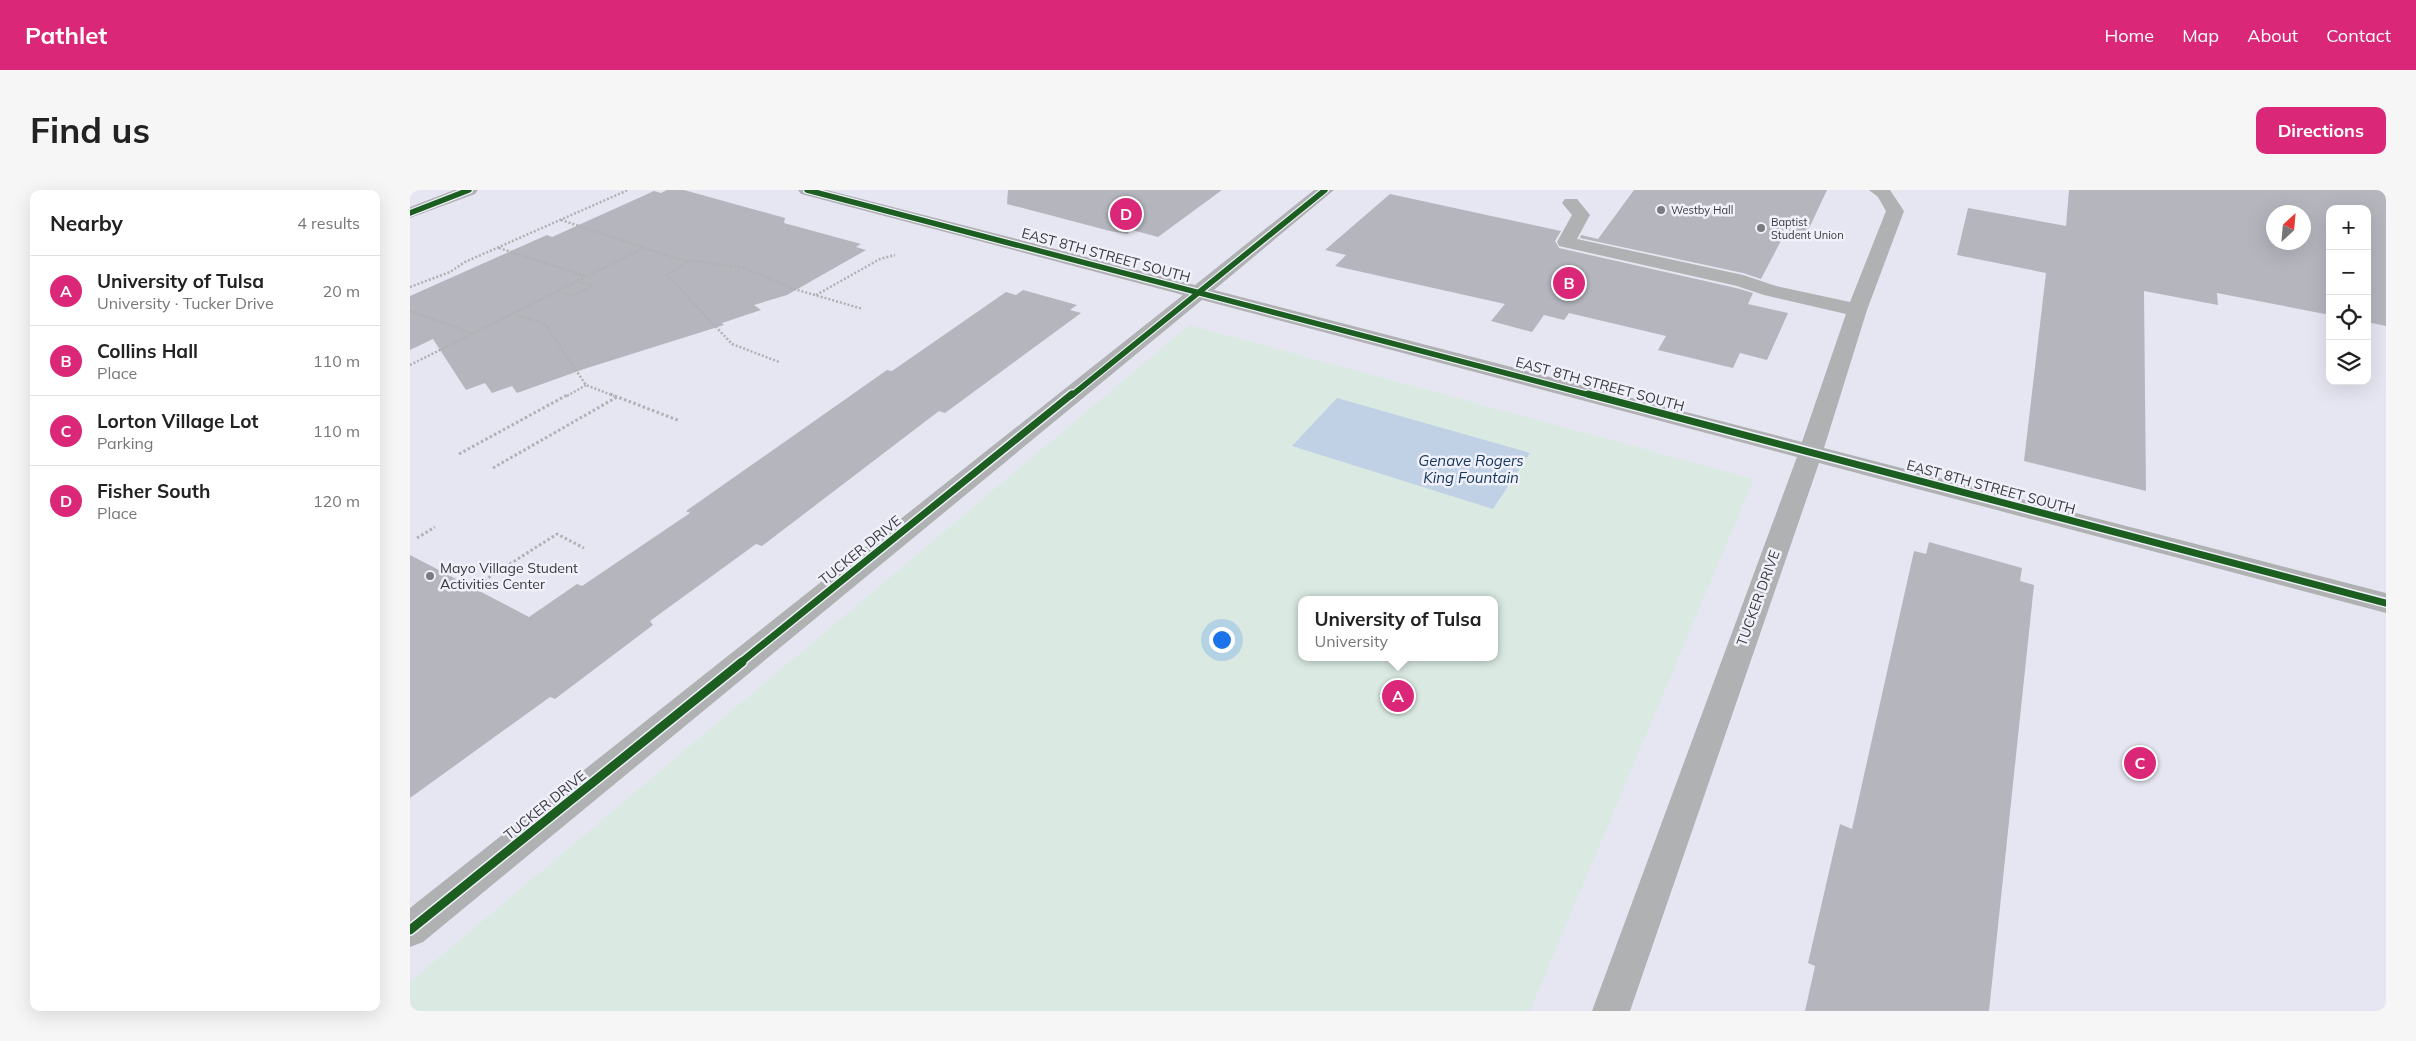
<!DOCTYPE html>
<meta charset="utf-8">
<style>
:root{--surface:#fff;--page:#f6f6f6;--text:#222;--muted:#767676;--line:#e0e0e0;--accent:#db2777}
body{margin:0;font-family:Mulish,sans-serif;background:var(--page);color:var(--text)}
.controls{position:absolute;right:15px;top:15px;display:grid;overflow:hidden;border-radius:10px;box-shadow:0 5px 20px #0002}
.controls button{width:45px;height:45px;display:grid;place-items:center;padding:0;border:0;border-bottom:1px solid var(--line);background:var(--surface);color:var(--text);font:25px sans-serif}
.compass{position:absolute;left:1856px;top:15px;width:45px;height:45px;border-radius:50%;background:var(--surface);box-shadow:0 5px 20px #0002;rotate:26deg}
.you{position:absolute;left:811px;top:449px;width:18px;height:18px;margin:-12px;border:4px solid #fff;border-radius:50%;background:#1a73e8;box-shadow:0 0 0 8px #1a73e833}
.badge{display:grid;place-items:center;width:32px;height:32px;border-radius:50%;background:var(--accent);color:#fff;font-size:16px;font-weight:700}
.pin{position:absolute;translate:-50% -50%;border:2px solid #fff;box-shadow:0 1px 5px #0006}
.popup{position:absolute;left:888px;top:406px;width:200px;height:65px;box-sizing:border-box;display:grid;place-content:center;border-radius:10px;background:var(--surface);filter:drop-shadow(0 1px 4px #0005);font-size:16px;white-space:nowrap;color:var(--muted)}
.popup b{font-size:19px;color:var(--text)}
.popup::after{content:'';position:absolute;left:50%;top:100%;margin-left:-10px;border:10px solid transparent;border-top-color:var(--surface)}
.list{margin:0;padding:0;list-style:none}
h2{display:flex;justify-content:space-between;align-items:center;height:65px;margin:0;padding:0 20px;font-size:21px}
h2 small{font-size:16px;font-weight:400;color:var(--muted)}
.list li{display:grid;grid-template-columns:32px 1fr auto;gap:15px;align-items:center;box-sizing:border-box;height:70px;padding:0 20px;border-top:1px solid var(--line)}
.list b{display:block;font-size:19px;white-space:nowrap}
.list p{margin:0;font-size:16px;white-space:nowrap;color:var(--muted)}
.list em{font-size:16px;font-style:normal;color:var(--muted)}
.icon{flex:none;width:28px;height:28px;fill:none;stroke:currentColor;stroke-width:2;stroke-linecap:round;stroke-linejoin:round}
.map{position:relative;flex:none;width:1976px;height:821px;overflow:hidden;border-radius:10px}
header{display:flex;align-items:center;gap:30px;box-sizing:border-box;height:70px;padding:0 25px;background:var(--accent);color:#fff}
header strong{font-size:24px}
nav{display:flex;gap:28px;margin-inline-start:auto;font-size:18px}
.intro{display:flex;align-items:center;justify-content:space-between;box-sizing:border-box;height:120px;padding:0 30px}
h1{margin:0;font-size:35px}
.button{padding:12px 22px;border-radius:10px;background:var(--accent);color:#fff;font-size:18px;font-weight:700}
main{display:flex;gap:30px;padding:0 30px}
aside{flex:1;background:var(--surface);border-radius:10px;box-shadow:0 5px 20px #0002}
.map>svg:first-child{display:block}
.built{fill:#e6e6f2;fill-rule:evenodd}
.green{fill:#daeae3;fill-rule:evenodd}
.water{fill:#c0d0e5}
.building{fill:#b4b5bd;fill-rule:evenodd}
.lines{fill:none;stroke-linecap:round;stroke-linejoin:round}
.path-far1{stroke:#b0b1b2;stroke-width:2.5;stroke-dasharray:2 2;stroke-linecap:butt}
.path{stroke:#b0b1b2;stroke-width:3;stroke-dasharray:2.5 2.5;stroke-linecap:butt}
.minor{fill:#b0b1b3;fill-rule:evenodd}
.cycleway-far2-casing{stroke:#eff0f9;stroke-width:8}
.cycleway-far1-casing{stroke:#eff0f9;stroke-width:10}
.cycleway-casing{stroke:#eff0f9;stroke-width:12}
.cycleway-far2{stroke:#1b5e20;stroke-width:5.5}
.cycleway-far1{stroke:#1b5e20;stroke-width:7}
.cycleway{stroke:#1b5e20;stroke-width:9}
.poi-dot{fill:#7a7a7f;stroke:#eff0f9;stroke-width:2}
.labels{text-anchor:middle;stroke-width:5;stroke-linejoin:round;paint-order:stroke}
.far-poi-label{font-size:11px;fill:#3a3a3e;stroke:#eff0f9;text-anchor:start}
.street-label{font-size:14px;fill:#3a3a3e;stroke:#eff0f9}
.poi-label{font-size:14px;fill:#3a3a3e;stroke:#eff0f9;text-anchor:start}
.water-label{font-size:15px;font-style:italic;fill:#13355a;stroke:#eff0f9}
</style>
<header>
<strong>Pathlet</strong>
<nav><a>Home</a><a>Map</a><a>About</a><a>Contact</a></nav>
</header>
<div class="intro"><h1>Find us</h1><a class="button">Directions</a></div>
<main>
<aside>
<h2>Nearby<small>4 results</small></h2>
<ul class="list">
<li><span class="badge">A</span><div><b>University of Tulsa</b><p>University · Tucker Drive</p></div><em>20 m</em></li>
<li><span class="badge">B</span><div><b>Collins Hall</b><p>Place</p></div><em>110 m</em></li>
<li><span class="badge">C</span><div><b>Lorton Village Lot</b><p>Parking</p></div><em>110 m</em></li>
<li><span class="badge">D</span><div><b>Fisher South</b><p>Place</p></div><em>120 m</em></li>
</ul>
</aside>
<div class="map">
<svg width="1976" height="821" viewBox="0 0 1976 821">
<rect width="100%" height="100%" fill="#f1f2f7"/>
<path class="built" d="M 0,0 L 1976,0 L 1976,821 L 0,821 ZM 1920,19 L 1957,19 L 1957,191 L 1920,191 ZM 1864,22 L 1894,22 L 1894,52 L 1864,52 ZM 892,410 L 1084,410 L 1084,467 L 892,467 Z"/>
<path class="green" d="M 779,135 L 1344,289 L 1120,821 L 0,821 L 0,792 ZM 892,410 L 1084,410 L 1084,467 L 892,467 Z"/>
<path class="water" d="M 927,208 L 1120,263 L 1083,319 L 882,256 Z"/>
<path class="building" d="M 257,0 L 274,0 L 375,28 L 374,33 L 451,54 L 446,57 L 456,60 L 377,105 L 344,115 L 351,120 L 312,133 L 314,135 L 174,179 L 107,203 L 102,196 L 82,203 L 75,193 L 56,200 L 23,149 L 0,160 L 0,106 L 137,45 L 142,47 L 244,1 L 251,3 Z
M 598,0 L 812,0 L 748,47 L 722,40 L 717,44 L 700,41 L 597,14 Z
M 1224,0 L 1417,0 L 1394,49 L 1374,45 L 1351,89 L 1333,83 L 1170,48 L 1171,45 L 1188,49 Z
M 1659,0 L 1976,0 L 1976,136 L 1957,132 L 1957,19 L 1920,19 L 1920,125 L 1807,103 L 1808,115 L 1734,101 L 1736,301 L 1614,271 L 1636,83 L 1547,65 L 1558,18 L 1656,36 ZM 1864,22 L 1894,22 L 1894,52 L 1864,52 Z
M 980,4 L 1151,41 L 1145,51 L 1149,58 L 1326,98 L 1343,103 L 1338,114 L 1378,123 L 1357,170 L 1330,163 L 1323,178 L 1248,160 L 1256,146 L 1159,123 L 1154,130 L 1134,125 L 1122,142 L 1081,131 L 1095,114 L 925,76 L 936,65 L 915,60 Z
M 613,100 L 667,115 L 660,120 L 671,123 L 535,223 L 529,221 L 352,356 L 346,354 L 240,431 L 243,435 L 145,509 L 140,507 L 0,608 L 0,365 L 119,427 L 167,394 L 172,396 L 280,323 L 276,321 L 477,180 L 482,181 L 596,102 L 606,105 Z
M 1519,352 L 1612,378 L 1610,391 L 1624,395 L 1579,821 L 1395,821 L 1405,776 L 1398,773 L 1430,634 L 1442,639 L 1504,361 L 1516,364 Z"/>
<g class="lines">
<path class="path-far1" d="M 151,30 L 268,69 L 335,78 L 384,99 L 453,119
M 89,58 L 175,86
M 278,71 L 257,85 L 322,154 L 369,172
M 0,97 L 40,82 L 55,72 L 218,0
M 148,101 L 163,106 L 183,96 L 168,91
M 406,105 L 470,69 L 485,65
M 0,121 L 62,143
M 103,124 L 135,134 L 176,195 L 204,206
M 0,175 L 233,58
M 157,206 L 176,195"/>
<path class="path" d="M 200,204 L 270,231
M 49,264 L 159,204
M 83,278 L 207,207
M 7,348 L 25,337
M 70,393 L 147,344 L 174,358"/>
<path class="minor" d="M 44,0 L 68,0 L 65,4 L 0,28 L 0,17 Z
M 388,0 L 417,0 L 785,95 L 904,0 L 924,0 L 804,100 L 1392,252 L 1436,124 L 1354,105 L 1327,96 L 1149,56 L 1147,52 L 1162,25 L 1152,13 L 1155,9 L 1167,9 L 1180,25 L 1167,49 L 1333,85 L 1366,96 L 1440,112 L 1476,21 L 1468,7 L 1459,0 L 1480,0 L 1494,21 L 1457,120 L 1414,258 L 1976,403 L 1976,423 L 1409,273 L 1220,821 L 1182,821 L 1387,267 L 792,110 L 13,752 L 0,757 L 0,718 L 773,105 L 391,4 Z"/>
<g class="cycleway-far2-casing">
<path id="cycleway-far2" d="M 397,0 L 1183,206
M 0,23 L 59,0
M 661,206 L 915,0"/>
</g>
<g class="cycleway-far1-casing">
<path id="cycleway-far1" d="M 1178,204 L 1976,413
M 330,473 L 662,204"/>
</g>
<g class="cycleway-casing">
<path id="cycleway" d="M 0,740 L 332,472"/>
</g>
<use href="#cycleway-far2" class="cycleway-far2"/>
<use href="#cycleway-far1" class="cycleway-far1"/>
<use href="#cycleway" class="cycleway"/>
</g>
<g class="poi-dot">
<circle cx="1251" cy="20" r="5"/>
<circle cx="1351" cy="38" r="5"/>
<circle cx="20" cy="386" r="5"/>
</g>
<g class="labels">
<g class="far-poi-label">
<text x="1261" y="24">Westby Hall</text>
<text x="1361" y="36">Baptist<tspan x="1361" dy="13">Student Union</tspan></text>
</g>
<g class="street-label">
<text transform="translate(696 65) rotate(15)" y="5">EAST 8TH STREET SOUTH</text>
<text transform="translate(1190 194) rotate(15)" y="5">EAST 8TH STREET SOUTH</text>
<text transform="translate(1581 297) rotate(15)" y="5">EAST 8TH STREET SOUTH</text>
<text transform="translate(450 360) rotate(-39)" y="5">TUCKER DRIVE</text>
<text transform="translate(1348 408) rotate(-70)" y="5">TUCKER DRIVE</text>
<text transform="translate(135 615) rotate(-39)" y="5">TUCKER DRIVE</text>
</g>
<g class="poi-label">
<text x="30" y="383">Mayo Village Student<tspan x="30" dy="16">Activities Center</tspan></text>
</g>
<g class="water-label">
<text x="1061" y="276">Genave Rogers<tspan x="1061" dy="17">King Fountain</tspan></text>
</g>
</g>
</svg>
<div class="controls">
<button>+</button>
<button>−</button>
<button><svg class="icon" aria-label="locate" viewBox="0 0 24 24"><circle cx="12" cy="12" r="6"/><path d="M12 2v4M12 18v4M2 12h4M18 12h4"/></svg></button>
<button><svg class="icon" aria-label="layers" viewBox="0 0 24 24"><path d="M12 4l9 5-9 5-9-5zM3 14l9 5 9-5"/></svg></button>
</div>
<svg class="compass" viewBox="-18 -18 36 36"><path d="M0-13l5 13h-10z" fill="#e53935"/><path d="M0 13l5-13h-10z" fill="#767676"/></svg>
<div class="you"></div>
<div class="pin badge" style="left:988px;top:506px">A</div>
<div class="popup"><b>University of Tulsa</b>University</div>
<div class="pin badge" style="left:1159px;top:93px">B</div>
<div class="pin badge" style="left:1730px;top:573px">C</div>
<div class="pin badge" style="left:716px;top:24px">D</div>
</div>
</main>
